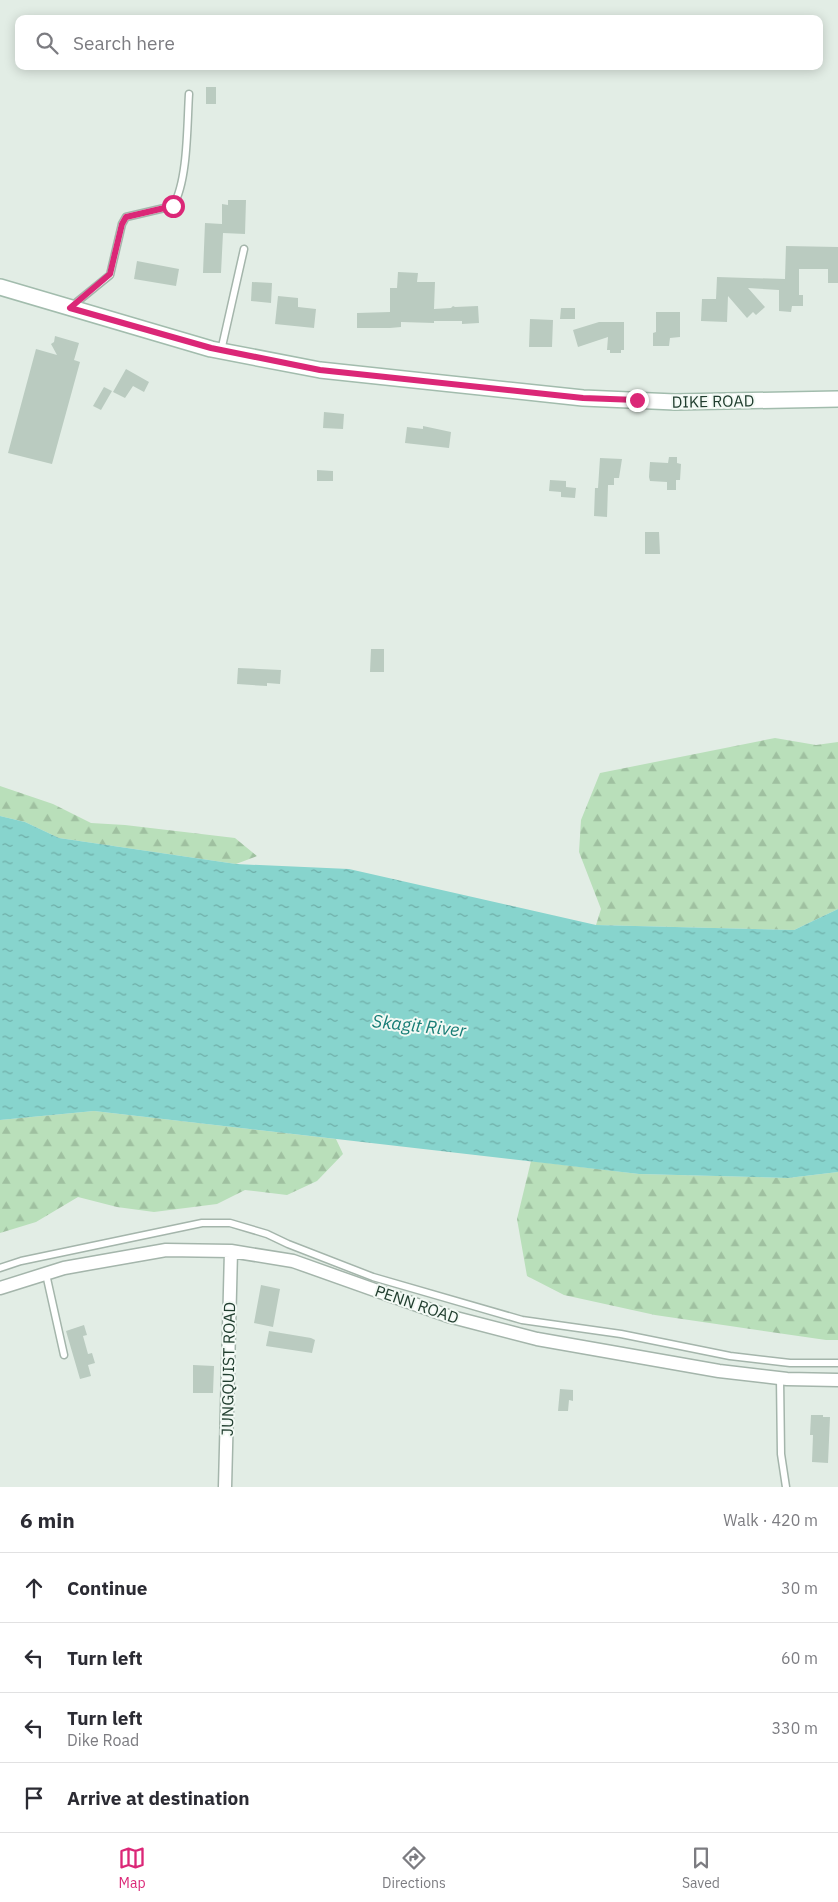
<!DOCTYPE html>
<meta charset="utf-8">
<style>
:root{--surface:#fff;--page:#f2f2f3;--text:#2b2b33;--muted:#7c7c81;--line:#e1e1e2;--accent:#db2777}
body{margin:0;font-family:"IBM Plex Sans",sans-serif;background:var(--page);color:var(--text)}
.stop{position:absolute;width:15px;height:15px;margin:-11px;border:4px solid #db2777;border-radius:50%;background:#fff}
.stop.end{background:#db2777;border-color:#fff;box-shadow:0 1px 5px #0008}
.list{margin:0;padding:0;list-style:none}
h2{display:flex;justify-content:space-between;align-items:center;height:65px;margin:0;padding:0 20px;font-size:21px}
h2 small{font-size:16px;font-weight:400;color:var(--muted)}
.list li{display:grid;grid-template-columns:32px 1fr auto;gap:15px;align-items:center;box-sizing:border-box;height:70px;padding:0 20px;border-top:1px solid var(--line)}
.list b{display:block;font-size:19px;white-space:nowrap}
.list p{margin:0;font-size:16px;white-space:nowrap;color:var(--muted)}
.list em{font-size:16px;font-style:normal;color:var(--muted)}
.icon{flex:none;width:28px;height:28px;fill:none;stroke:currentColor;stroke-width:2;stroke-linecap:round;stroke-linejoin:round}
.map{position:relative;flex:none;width:838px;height:1487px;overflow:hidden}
.search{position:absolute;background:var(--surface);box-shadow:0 2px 12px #0003;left:15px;right:15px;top:15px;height:55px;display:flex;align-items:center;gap:12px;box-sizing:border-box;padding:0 18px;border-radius:10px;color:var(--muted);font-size:19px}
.sheet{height:345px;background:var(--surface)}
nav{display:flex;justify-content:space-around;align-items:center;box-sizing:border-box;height:70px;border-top:1px solid var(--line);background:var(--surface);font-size:14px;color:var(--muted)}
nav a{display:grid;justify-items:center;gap:2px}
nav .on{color:var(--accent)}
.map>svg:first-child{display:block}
.forest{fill:url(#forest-firs)}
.water{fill:url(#water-ripples)}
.building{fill:#bacbc0}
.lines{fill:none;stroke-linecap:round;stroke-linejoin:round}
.lane-casing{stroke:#a4b5ab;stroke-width:9}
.street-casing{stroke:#a4b5ab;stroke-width:15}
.secondary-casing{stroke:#a2bcad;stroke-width:18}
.lane{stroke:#fff;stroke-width:6}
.street{stroke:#fff;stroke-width:12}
.secondary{stroke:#fff;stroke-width:15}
.route{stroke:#db2777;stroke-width:6}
.labels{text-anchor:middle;stroke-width:4;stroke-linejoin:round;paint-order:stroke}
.street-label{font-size:16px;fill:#213e2f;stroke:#f2f9f4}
.water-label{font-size:18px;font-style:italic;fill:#187d76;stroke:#f2f9f4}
</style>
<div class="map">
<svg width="838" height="1487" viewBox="0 0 838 1487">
<defs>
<pattern id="forest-firs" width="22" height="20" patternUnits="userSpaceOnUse" patternTransform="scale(1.25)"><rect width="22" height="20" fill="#b9dfba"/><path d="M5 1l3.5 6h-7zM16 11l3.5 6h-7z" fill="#9fc0a0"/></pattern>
<pattern id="water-ripples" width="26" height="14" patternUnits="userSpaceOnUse" patternTransform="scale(1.25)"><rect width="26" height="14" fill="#87d4cd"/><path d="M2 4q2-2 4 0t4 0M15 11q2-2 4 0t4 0" fill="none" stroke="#6eada7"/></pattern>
</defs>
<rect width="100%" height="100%" fill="#e2ede5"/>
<path class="forest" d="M 775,738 L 816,745 L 838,742 L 838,909 L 794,930 L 596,925 L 601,909 L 579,852 L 581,820 L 600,773 Z
M 0,786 L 53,804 L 91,823 L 125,825 L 235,838 L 257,856 L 236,864 L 59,838 L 25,822 L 0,816 Z
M 94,1111 L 336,1139 L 343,1154 L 317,1181 L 287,1195 L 245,1190 L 217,1204 L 154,1212 L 117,1207 L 78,1197 L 36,1222 L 0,1233 L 0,1120 Z
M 531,1161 L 639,1174 L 788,1178 L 838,1172 L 838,1340 L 826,1340 L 655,1315 L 564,1295 L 527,1276 L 517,1219 Z"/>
<path class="water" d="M 0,816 L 25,822 L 59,838 L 236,864 L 349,869 L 596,925 L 794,930 L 838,909 L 838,1172 L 788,1178 L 639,1174 L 94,1111 L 0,1120 Z"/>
<path class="building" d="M 206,87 L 216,87 L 216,104 L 206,104 Z
M 228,200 L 246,200 L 245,234 L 223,233 L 221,273 L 203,273 L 205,223 L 222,224 L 222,204 L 228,205 Z
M 786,246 L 838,247 L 838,283 L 828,283 L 828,269 L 799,269 L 799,295 L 803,295 L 803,306 L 792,306 L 791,312 L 779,311 L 779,290 L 748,288 L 765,307 L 756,315 L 753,312 L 747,318 L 728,296 L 727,322 L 701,321 L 702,299 L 716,299 L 717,277 L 785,279 Z
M 137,261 L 179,269 L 176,286 L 134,279 Z
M 398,272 L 418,273 L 417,282 L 435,282 L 434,309 L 451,308 L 453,306 L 455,307 L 478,306 L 479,323 L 462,324 L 462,321 L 434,321 L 434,323 L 401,322 L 401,327 L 390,328 L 357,328 L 357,313 L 390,312 L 390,288 L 397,288 Z
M 252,282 L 272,283 L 271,303 L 251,301 Z
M 278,296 L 298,298 L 298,307 L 316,309 L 314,328 L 275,324 Z
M 561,308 L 575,308 L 575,319 L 560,319 Z
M 656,312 L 680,312 L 680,337 L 670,338 L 669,346 L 653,346 L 653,333 L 656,332 Z
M 530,319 L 553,320 L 552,347 L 529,347 Z
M 599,322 L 624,322 L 624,350 L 621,350 L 621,353 L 610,353 L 610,350 L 607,350 L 608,337 L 578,347 L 573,330 Z
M 55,336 L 79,343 L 74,360 L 80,362 L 52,464 L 8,453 L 36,349 L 57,355 L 51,344 L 54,342 Z
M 126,369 L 149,382 L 144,392 L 133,386 L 125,398 L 113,392 Z
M 104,387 L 112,391 L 101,410 L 93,406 Z
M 324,412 L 344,414 L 343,429 L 323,428 Z
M 423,426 L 451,432 L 449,448 L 405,443 L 407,427 L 423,429 Z
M 669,457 L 677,457 L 677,463 L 681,464 L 680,480 L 676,480 L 676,490 L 667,490 L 667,482 L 650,481 L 649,477 L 650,462 L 668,463 Z
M 600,458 L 622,459 L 619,478 L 614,478 L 614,485 L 608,485 L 607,517 L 594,516 L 595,488 L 598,488 Z
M 317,470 L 333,471 L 333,481 L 317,481 Z
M 550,480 L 566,481 L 566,487 L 576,488 L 575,498 L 561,497 L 561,492 L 549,491 Z
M 645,532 L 659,532 L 660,554 L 645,554 Z
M 371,649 L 384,649 L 384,672 L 370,672 Z
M 238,668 L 281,670 L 280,684 L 267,683 L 267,686 L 237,684 Z
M 261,1285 L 280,1289 L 273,1327 L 254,1323 Z
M 84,1325 L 87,1335 L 83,1336 L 88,1354 L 92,1353 L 95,1363 L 88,1365 L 91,1376 L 80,1379 L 66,1331 Z
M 269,1331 L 311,1338 L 315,1340 L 312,1353 L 266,1346 Z
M 193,1365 L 214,1366 L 213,1393 L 193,1393 Z
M 560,1389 L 573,1390 L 573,1401 L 569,1400 L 568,1411 L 558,1411 Z
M 811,1415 L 823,1415 L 823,1417 L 830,1417 L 828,1463 L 812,1462 L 813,1435 L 810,1435 Z"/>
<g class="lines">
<g class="lane-casing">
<path id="lane" d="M 72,306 L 110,275 L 122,224 L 126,217 L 173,206 C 188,181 187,125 189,94
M 221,351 L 244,249
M 0,1268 L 21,1261 L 202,1223 L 230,1223 L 267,1234 L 288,1244 L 373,1277 L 522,1320 L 621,1334 L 730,1356 L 790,1363 L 838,1363
M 46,1274 L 64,1355
M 780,1378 L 781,1454 L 786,1487"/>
</g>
<g class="street-casing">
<path id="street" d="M 0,1288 L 64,1268 L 166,1250 L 231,1251 L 293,1261 L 448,1316 L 537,1339 L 719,1371 L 787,1379 L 838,1380
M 225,1487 L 231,1251"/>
</g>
<g class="secondary-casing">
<path id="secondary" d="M 0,287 L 211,349 L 320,370 L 583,398 L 675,402 L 838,399"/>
</g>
<use href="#lane" class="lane"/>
<use href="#street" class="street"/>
<use href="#secondary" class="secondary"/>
</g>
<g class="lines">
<path class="route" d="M 173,206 L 126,217 L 122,224 L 110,274 L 70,308 L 211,348 L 320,370 L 583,398 L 637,400"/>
</g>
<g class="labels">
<g class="street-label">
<text transform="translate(713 401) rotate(-1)" y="6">DIKE ROAD</text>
<text transform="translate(417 1304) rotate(19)" y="6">PENN ROAD</text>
<text transform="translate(228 1369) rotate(-89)" y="6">JUNGQUIST ROAD</text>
</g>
<g class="water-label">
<text transform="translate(419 1026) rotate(6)" y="6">Skagit River</text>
</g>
</g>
</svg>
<div class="stop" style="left:173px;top:206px"></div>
<div class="stop end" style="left:637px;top:400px"></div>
<div class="search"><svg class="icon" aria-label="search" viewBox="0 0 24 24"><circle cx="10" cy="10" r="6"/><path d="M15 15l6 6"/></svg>Search here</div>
</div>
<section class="sheet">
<h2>6 min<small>Walk · 420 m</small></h2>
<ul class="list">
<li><svg class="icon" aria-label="ahead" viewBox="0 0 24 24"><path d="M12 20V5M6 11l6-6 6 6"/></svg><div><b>Continue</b></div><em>30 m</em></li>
<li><svg class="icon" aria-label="left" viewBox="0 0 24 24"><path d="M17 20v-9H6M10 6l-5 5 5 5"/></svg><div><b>Turn left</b></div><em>60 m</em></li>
<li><svg class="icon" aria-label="left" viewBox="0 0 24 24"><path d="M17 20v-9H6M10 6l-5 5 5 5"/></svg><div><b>Turn left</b><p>Dike Road</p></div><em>330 m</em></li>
<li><svg class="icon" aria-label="arrive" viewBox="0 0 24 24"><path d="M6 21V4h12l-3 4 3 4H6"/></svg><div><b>Arrive at destination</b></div></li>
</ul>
</section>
<nav>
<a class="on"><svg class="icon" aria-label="map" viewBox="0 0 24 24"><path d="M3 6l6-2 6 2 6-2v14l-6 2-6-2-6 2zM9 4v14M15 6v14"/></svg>Map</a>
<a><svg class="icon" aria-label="directions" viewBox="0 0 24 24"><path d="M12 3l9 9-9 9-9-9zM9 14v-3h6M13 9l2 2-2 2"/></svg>Directions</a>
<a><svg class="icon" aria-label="saved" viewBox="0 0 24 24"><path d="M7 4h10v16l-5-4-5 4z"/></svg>Saved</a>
</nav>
